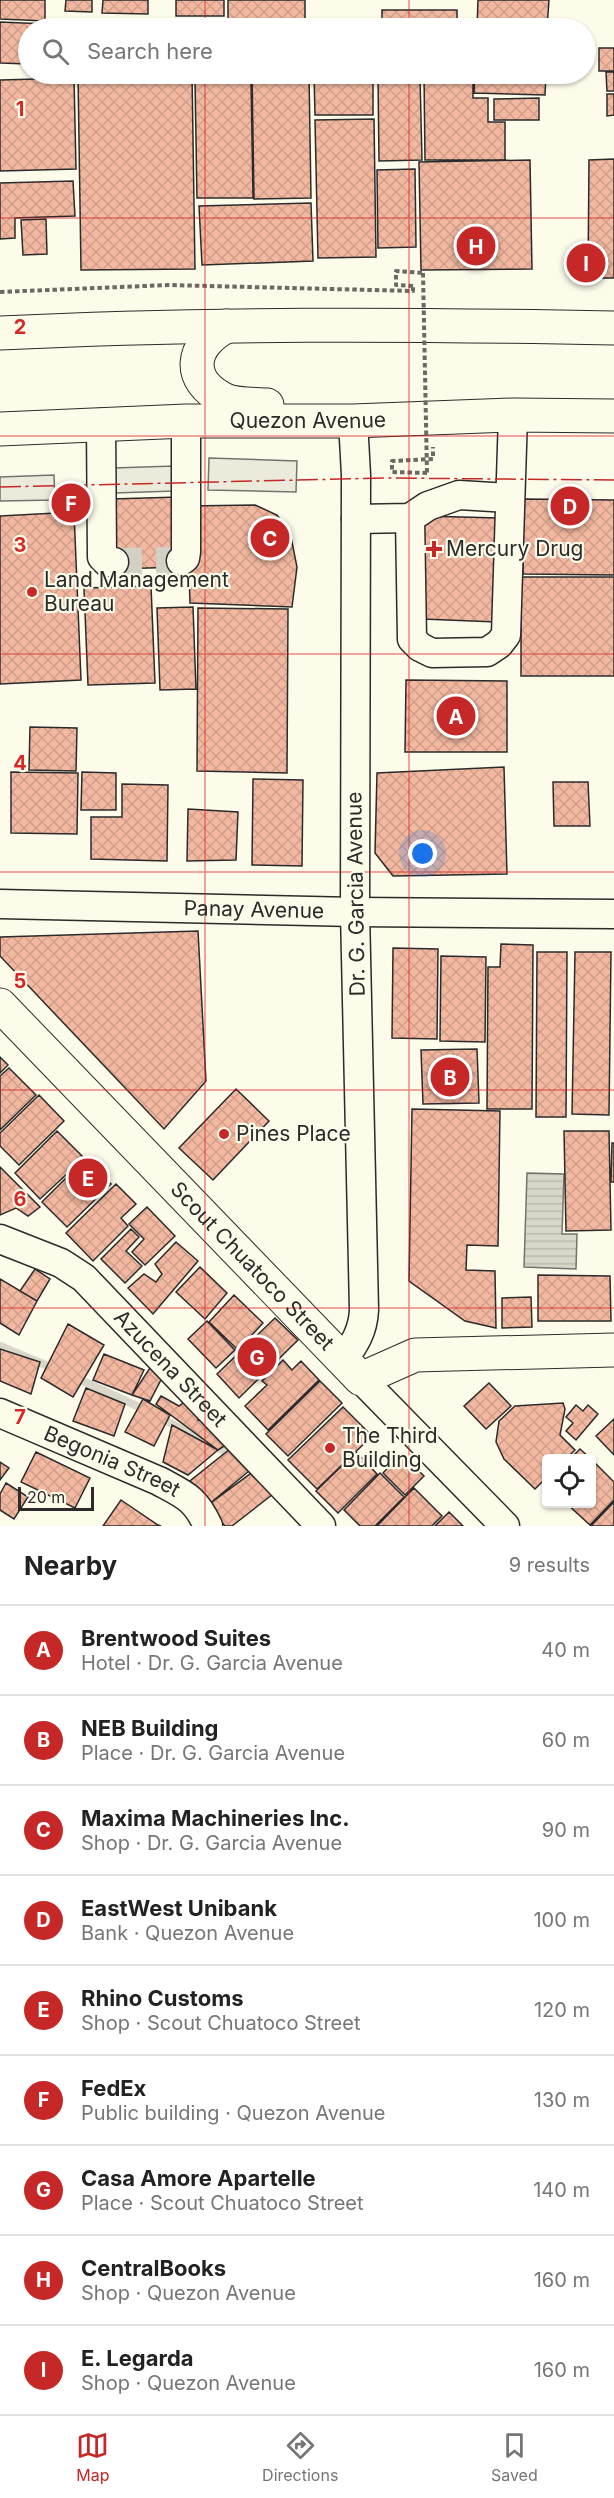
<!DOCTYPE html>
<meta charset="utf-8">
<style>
:root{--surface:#fff;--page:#f6f6f6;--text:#222;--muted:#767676;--line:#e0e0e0;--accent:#c62828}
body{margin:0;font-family:Inter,sans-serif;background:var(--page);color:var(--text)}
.controls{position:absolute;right:18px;bottom:18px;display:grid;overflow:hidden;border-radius:6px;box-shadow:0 2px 4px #0004}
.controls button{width:54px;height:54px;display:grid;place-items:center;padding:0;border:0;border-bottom:2px solid var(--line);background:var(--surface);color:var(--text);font:30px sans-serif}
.scale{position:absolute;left:18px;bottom:15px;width:76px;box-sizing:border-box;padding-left:6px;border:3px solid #2b2b2b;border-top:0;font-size:16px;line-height:21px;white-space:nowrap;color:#2b2b2b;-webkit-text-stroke:4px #fdfbea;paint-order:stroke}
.you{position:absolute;left:423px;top:854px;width:21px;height:21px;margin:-15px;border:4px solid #fff;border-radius:50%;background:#1a73e8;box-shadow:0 0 0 9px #1a73e833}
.badge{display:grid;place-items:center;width:39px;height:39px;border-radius:50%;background:var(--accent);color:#fff;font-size:20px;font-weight:700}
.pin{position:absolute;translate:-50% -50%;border:3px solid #fff;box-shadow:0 2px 6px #0006}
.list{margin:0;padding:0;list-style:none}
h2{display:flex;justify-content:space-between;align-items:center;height:78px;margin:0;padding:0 24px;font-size:26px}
h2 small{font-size:20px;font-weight:400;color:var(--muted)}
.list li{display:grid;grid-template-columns:39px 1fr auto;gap:18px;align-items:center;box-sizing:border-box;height:90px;padding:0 24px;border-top:2px solid var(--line)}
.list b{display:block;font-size:22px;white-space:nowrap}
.list p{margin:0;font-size:20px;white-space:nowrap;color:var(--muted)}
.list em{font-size:20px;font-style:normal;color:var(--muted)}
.icon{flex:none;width:33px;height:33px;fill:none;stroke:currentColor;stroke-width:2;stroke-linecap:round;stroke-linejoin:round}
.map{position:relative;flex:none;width:614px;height:1526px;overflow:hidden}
.search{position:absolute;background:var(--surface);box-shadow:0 2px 4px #0004;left:18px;right:18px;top:18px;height:66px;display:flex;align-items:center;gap:15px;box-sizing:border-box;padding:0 21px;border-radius:33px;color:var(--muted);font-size:22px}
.sheet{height:888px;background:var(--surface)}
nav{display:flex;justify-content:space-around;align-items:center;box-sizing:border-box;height:84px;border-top:2px solid var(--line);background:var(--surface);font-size:16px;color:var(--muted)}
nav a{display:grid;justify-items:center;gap:3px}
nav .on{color:var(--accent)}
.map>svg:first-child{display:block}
.parking{fill:#eceadb;stroke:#74746e;stroke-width:1.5}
.water{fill:url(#water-rules);stroke:#74746e;stroke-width:1.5}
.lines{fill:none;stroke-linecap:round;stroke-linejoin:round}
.stream{stroke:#d8d7c9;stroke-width:8}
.building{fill:url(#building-cross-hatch);stroke:#2b2b2b;stroke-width:1.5}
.minor-tunnel{stroke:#d3d1c4;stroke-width:28;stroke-dasharray:28 14;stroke-linecap:butt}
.minor-casing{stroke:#2b2b2b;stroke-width:31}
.major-casing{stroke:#2b2b2b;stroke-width:35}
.path{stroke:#6a6964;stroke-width:4;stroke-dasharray:4.5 3;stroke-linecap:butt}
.minor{stroke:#fdfbea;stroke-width:28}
.major{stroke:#fdfbea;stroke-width:33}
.path-bridge{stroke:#6a6964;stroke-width:4;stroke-dasharray:4.5 3;stroke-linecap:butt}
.power{stroke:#c62828;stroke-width:1.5;stroke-dasharray:21 4.5 3 4.5;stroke-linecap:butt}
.grid{fill:none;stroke:#d62828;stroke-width:1.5;stroke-opacity:0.55}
.poi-dot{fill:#c62828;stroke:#fdfbea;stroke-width:2}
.labels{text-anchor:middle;stroke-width:4.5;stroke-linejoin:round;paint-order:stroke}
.street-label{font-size:21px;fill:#2b2b2b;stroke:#fdfbea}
.poi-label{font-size:21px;fill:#2b2b2b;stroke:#fdfbea;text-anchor:start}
.grid-label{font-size:20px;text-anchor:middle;font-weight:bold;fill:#d62828;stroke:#fdfbea;stroke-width:4.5;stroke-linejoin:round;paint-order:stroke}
</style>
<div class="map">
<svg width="614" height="1526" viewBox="0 0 614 1526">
<defs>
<pattern id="water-rules" width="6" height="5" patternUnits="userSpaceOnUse" patternTransform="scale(1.5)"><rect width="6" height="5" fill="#d8d7c9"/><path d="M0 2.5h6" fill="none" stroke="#bab9ad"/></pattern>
<pattern id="building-cross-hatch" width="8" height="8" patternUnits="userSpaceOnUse" patternTransform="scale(1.5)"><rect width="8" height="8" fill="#f2b8a0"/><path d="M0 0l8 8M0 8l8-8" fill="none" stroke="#d09e8a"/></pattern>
</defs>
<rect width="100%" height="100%" fill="#fdfbea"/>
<path class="parking" d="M 209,458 L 297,461 L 296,492 L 208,490 Z
M 174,466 L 175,491 L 114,493 L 113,468 Z
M 54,475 L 55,500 L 0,501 L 0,477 Z"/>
<path class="water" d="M 527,1173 L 564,1174 L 562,1234 L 577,1234 L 576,1269 L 524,1267 Z"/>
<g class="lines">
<path class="stream" d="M 0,1346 L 55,1369
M 74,1377 L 148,1411
M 159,1417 L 232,1455"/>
</g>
<path class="building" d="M 0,0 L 45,0 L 45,21 L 0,19 Z
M 66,0 L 92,0 L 92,12 L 65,11 Z
M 103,0 L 148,0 L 148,14 L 102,13 Z
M 176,0 L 224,0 L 224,16 L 176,16 Z
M 228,0 L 305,0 L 305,28 L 228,28 Z
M 478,0 L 549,0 L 547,28 L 477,28 Z
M 382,10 L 457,10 L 457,28 L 382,28 Z
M 87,19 L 114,20 L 114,28 L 87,28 Z
M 118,20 L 159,21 L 159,28 L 118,28 Z
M 0,22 L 46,24 L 46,28 L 28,28 L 28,64 L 0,63 Z
M 599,48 L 614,48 L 614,71 L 599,71 Z
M 606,72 L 614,72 L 614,91 L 607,91 Z
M 78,74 L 192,74 L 195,269 L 81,270 Z
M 252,74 L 309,74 L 311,198 L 254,199 Z
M 314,74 L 373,74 L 373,115 L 315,115 Z
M 424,74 L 473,74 L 473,98 L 488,98 L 488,122 L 505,122 L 505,160 L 425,160 Z
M 475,74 L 546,74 L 545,95 L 474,93 Z
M 378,77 L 420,77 L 422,160 L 379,161 Z
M 74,78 L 76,169 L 0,171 L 0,80 Z
M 251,79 L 253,198 L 197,198 L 195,80 Z
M 607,94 L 614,94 L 614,115 L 607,116 Z
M 539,98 L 539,120 L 494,120 L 494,99 Z
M 374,119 L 376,257 L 318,258 L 315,120 Z
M 614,159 L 614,278 L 588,278 L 589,160 Z
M 530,160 L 532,269 L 421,270 L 419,162 Z
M 415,169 L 416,247 L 378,248 L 377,170 Z
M 73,181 L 75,216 L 15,218 L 15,238 L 0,239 L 0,183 Z
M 311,203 L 313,261 L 202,265 L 199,206 Z
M 46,219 L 47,254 L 23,255 L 21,220 Z
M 179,497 L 182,567 L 114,569 L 112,499 Z
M 523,499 L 614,500 L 614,575 L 523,574 Z
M 255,505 L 277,515 L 290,532 L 297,567 L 292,607 L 190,603 L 187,506 Z
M 74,512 L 81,680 L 0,684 L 0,516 Z
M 424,516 L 498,518 L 496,622 L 423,619 Z
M 521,577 L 614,577 L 614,676 L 521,676 Z
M 151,586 L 155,683 L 88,685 L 84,588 Z
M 193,607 L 196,689 L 160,690 L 157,608 Z
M 198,608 L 288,609 L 287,773 L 197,771 Z
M 406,680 L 507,681 L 507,752 L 405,752 Z
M 30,727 L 77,728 L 76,771 L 29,770 Z
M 504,767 L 507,874 L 393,876 L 375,853 L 377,773 Z
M 11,772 L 78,773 L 77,834 L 11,833 Z
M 82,772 L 116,773 L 116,810 L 81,810 Z
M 253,779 L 303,780 L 302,866 L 252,865 Z
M 553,782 L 588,782 L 590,826 L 554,826 Z
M 122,784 L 168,785 L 167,861 L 91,859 L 91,817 L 122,817 Z
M 188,809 L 238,812 L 236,860 L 187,861 Z
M 198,931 L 206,1081 L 164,1129 L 0,956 L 0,937 Z
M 501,944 L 533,945 L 532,1109 L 487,1109 L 488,967 L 500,967 Z
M 393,948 L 438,949 L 437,1039 L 392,1038 Z
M 537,952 L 567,952 L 566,1117 L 536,1117 Z
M 575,952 L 611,952 L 609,1115 L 572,1114 Z
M 441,956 L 486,957 L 485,1042 L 440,1041 Z
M 477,1049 L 479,1103 L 423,1104 L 421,1050 Z
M 0,1057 L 8,1065 L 0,1073 Z
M 9,1068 L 36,1095 L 0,1130 L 0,1076 Z
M 236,1089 L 269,1121 L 213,1180 L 179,1148 Z
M 39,1095 L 64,1121 L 19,1165 L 0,1146 L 0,1133 Z
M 412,1109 L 500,1111 L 498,1246 L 467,1245 L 466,1270 L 495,1271 L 496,1328 L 465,1321 L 409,1281 Z
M 57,1131 L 84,1158 L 40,1199 L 15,1173 Z
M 564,1131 L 609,1131 L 611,1230 L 566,1231 Z
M 612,1143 L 614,1143 L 614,1182 L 611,1182 Z
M 85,1159 L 111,1184 L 67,1227 L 42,1202 Z
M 0,1167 L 40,1207 L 28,1216 L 16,1208 L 0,1215 Z
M 116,1184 L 136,1204 L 121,1218 L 128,1226 L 93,1261 L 66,1233 Z
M 147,1207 L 175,1236 L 145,1265 L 132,1252 L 144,1239 L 129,1224 Z
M 131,1229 L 139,1237 L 126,1251 L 142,1266 L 125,1283 L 101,1259 Z
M 176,1242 L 198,1261 L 153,1314 L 128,1288 L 144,1274 L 156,1282 L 162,1274 L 155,1264 Z
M 200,1267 L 227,1293 L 205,1319 L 176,1292 Z
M 35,1269 L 50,1279 L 37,1301 L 20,1291 Z
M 538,1275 L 610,1276 L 611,1321 L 538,1321 Z
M 0,1279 L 37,1301 L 19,1335 L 0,1323 Z
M 234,1295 L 263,1323 L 238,1350 L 209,1322 Z
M 531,1297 L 532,1327 L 502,1328 L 502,1298 Z
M 275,1318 L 298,1340 L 239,1398 L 217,1374 Z
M 207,1321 L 235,1350 L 216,1368 L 188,1339 Z
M 68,1324 L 104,1345 L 73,1397 L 41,1378 Z
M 0,1349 L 40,1362 L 31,1394 L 0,1381 Z
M 104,1354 L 144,1370 L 132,1395 L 93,1380 Z
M 283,1360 L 292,1370 L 301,1361 L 319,1380 L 268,1430 L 245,1406 L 267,1385 L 262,1381 Z
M 152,1365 L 165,1372 L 150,1401 L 132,1395 Z
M 320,1381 L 342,1403 L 288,1456 L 266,1434 Z
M 489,1383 L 511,1406 L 486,1429 L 464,1406 Z
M 86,1388 L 125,1404 L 114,1436 L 73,1421 Z
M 161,1396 L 179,1406 L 187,1400 L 202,1413 L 198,1420 L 209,1421 L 232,1441 L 218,1450 L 156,1404 Z
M 143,1399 L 170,1415 L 154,1446 L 125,1432 Z
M 563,1403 L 565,1409 L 560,1435 L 575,1450 L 567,1458 L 546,1458 L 546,1478 L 535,1489 L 504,1459 L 496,1442 L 499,1421 L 515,1406 Z
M 576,1405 L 583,1411 L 588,1405 L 598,1414 L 576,1440 L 566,1431 L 573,1423 L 566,1417 Z
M 343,1407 L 372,1436 L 317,1489 L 288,1460 Z
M 614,1419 L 614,1455 L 596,1436 Z
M 172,1425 L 218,1450 L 188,1475 L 163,1462 Z
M 230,1449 L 249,1471 L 208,1505 L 190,1481 Z
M 580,1449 L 590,1458 L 571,1458 Z
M 36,1452 L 90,1478 L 75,1508 L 21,1482 Z
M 356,1452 L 377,1474 L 338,1513 L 316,1491 Z
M 401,1454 L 424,1476 L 405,1495 L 383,1473 Z
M 592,1460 L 614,1482 L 614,1500 L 590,1525 L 567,1504 L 592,1504 Z
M 0,1462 L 9,1468 L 0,1480 Z
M 258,1468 L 277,1491 L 232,1526 L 225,1526 L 208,1505 Z
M 380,1473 L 404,1497 L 375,1526 L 360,1526 L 344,1510 Z
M 6,1483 L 28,1497 L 14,1519 L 0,1510 L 0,1494 Z
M 414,1488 L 442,1516 L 432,1526 L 377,1526 Z
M 121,1500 L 158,1525 L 161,1526 L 103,1526 Z
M 614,1502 L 614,1526 L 591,1526 Z
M 449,1512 L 463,1526 L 435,1526 Z"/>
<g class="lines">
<path class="minor-tunnel" d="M 114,562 L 181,561"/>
<g class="minor-casing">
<g id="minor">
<path d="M 101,423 L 102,557 L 107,562 L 114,562"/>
<path d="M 410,518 L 412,639 L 420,647 L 432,653 L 487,652 L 499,644 L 506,635 L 513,415"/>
<path d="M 356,519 L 410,518 L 428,506 L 459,495 L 509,498"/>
<path d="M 181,561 L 185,558 L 186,552 L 186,421"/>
<path id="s1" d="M 0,904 L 355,912 L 614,914"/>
<path id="s2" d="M 0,1239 L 61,1263 L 84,1278 L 321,1526"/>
<path d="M 343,1360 C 355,1343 363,1331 364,1310 L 355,912 L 356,475 L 353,421"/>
<path d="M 361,1379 L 505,1526"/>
<path id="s3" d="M 0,1413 L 159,1481 C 185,1495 195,1498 208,1526"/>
</g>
</g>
<g class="major-casing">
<g id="major">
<path d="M 227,326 C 190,345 185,380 225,400 C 236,405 254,404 267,405"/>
<path d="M 0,333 C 205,323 409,324 614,328"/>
<path id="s4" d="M 0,429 L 186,421 L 353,421 L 513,415 L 614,416"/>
<path id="s5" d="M 0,1005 L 361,1379 L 415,1355 L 614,1350"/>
</g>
</g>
<path class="path" d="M 413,286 L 396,285 L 396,271 L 423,273
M 0,292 L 168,285 L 413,291 L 413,286
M 427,473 L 392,472 L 392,461 L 433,459 L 433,447"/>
<use href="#minor" class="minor"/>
<use href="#major" class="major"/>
<path class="path-bridge" d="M 423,273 L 427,473"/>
<path class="power" d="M 0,487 L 385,478 L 614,480"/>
</g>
<path class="grid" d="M 205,0 L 205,28M 409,0 L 409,28M 205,74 L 205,1526M 409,74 L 409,1526M 0,218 L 614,218M 0,436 L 614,436M 0,654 L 614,654M 0,872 L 614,872M 0,1090 L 614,1090M 0,1308 L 614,1308"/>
<g class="poi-dot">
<path d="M431 540h6v6h6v6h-6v6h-6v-6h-6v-6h6z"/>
<circle cx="32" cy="592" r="6"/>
<circle cx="224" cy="1134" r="6"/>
<circle cx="330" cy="1448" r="6"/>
</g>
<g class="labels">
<g class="street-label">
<text dy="7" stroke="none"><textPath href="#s4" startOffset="308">Quezon Avenue</textPath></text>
<text transform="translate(356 894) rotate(-91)" y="7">Dr. G. Garcia Avenue</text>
<text dy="7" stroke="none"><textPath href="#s1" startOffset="254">Panay Avenue</textPath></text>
<text dy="7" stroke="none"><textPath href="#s5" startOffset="363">Scout Chuatoco Street</textPath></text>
<text dy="7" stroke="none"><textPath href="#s2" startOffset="218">Azucena Street</textPath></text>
<text dy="7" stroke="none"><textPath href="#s3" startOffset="122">Begonia Street</textPath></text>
</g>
<g class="poi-label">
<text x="446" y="556">Mercury Drug</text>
<text x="44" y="587">Land Management<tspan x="44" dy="24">Bureau</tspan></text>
<text x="236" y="1141">Pines Place</text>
<text x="342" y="1443">The Third<tspan x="342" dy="24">Building</tspan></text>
</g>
</g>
<g class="grid-label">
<text x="20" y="116">1</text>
<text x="20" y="334">2</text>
<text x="20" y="552">3</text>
<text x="20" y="770">4</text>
<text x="20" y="988">5</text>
<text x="20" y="1206">6</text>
<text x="20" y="1424">7</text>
</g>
</svg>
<div class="controls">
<button><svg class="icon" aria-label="locate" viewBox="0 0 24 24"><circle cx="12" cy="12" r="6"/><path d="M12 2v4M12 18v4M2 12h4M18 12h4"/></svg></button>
</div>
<div class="scale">20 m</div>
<div class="you"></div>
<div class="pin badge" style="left:456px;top:716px">A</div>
<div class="pin badge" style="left:450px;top:1077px">B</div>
<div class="pin badge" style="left:270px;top:538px">C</div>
<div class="pin badge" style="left:570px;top:506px">D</div>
<div class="pin badge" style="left:88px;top:1178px">E</div>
<div class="pin badge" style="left:71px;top:503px">F</div>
<div class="pin badge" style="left:257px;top:1357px">G</div>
<div class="pin badge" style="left:476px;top:246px">H</div>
<div class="pin badge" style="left:586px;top:263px">I</div>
<div class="search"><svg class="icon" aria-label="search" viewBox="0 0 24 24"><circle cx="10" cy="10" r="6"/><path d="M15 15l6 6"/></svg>Search here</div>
</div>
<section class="sheet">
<h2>Nearby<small>9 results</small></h2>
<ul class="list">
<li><span class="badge">A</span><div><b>Brentwood Suites</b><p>Hotel · Dr. G. Garcia Avenue</p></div><em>40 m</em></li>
<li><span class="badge">B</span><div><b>NEB Building</b><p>Place · Dr. G. Garcia Avenue</p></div><em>60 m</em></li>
<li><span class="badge">C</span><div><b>Maxima Machineries Inc.</b><p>Shop · Dr. G. Garcia Avenue</p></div><em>90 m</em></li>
<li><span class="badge">D</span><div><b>EastWest Unibank</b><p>Bank · Quezon Avenue</p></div><em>100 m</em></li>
<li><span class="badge">E</span><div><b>Rhino Customs</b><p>Shop · Scout Chuatoco Street</p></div><em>120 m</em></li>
<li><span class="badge">F</span><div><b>FedEx</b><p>Public building · Quezon Avenue</p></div><em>130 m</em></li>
<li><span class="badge">G</span><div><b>Casa Amore Apartelle</b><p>Place · Scout Chuatoco Street</p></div><em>140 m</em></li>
<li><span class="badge">H</span><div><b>CentralBooks</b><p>Shop · Quezon Avenue</p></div><em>160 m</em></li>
<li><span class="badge">I</span><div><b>E. Legarda</b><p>Shop · Quezon Avenue</p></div><em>160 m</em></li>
</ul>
</section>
<nav>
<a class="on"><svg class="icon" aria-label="map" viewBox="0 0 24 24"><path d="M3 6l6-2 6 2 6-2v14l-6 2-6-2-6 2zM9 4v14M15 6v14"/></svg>Map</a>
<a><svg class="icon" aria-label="directions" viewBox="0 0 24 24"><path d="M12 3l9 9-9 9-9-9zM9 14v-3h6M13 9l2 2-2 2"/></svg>Directions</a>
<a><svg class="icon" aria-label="saved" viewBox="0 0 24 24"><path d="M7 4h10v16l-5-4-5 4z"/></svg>Saved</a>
</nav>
